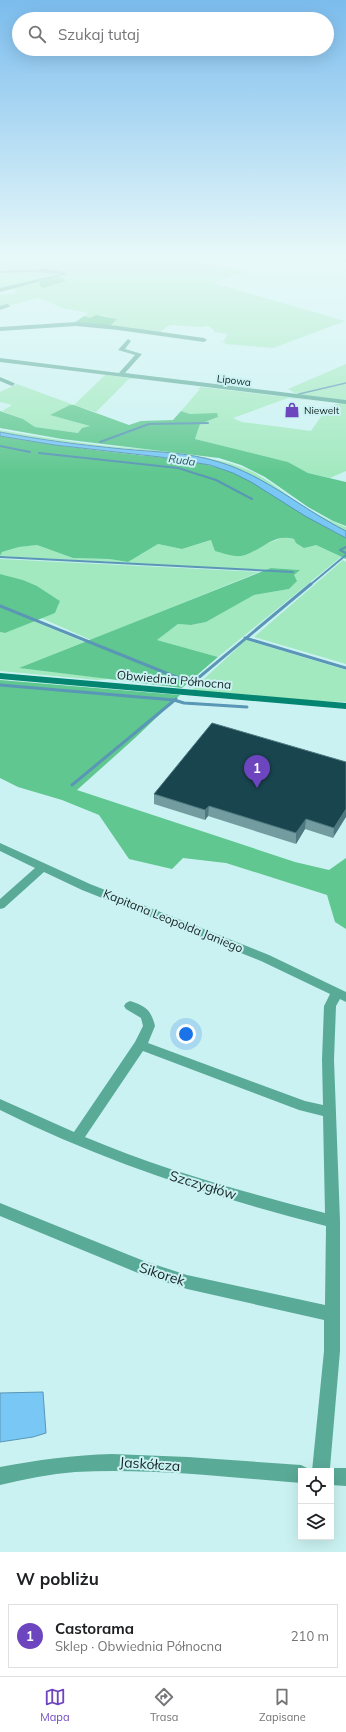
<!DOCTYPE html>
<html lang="pl">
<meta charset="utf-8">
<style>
:root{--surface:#fff;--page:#f2f2f2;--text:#202124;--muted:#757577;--line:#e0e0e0;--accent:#6d45be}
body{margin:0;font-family:Mulish,sans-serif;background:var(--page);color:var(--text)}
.controls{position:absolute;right:12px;bottom:12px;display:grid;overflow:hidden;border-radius:0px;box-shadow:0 4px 16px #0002}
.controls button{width:36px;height:36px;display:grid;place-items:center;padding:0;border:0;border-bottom:1px solid var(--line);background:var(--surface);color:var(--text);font:20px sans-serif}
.you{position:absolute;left:186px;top:1034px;width:14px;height:14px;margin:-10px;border:3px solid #fff;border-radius:50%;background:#1a73e8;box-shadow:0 0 0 6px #1a73e833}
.badge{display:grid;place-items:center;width:26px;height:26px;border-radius:50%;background:var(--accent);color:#fff;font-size:13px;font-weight:700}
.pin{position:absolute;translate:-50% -33px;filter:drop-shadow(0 1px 2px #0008)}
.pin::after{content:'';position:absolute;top:21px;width:14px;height:12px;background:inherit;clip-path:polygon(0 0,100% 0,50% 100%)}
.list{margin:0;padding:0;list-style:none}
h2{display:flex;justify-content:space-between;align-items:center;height:52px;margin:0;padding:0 16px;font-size:17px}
h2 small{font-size:13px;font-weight:400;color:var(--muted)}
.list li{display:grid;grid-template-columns:26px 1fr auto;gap:12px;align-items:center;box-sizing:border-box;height:64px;margin:0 8px 8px;padding:0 8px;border:1px solid var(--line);border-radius:0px}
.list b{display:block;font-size:15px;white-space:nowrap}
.list p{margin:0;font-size:13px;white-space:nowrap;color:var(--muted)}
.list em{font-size:13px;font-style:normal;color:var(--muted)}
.icon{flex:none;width:22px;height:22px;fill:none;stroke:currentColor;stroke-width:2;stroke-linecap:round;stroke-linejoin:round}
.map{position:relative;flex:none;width:346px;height:1552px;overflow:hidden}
.search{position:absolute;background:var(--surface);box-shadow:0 4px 16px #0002;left:12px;right:12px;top:12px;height:44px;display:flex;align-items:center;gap:10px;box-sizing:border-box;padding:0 14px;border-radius:22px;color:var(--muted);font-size:15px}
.sheet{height:124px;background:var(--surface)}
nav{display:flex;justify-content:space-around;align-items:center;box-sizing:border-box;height:56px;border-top:1px solid var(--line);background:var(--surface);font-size:11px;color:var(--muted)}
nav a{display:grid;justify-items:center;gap:2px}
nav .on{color:var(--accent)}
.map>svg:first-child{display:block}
.green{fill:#a2e9bf}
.forest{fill:#5fc78f}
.water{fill:#78c7f5;stroke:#5a96b6}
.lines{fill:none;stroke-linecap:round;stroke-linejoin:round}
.stream-far2{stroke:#5a96b6;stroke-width:1.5}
.stream-far1{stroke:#5a96b6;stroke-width:2}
.stream{stroke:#5a96b6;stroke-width:3}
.minor{fill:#5aaa98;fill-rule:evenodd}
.secondary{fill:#038571;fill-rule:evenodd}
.wall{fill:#729ca0}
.shaded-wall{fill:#4e7980}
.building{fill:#19454f;stroke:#4e7980}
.labels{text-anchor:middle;stroke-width:4;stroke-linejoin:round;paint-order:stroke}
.far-street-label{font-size:10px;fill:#152424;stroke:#cbf2f2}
.far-poi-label{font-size:10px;fill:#152424;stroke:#cbf2f2;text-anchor:start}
.far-water-label{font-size:11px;font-style:italic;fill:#2a556d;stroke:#cbf2f2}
.street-label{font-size:12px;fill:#152424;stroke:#cbf2f2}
.near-street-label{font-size:14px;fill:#152424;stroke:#cbf2f2}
</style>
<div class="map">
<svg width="346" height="1552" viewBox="0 0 346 1552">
<rect width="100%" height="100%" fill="#cbf2f2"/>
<path class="green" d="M 0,259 L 197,259 L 243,272 L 213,283 L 345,321 L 273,348 L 225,344 L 225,342 L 220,342 L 224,341 L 228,334 L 214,332 L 215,331 L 209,326 L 201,327 L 172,325 L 168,326 L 158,334 L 108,327 L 115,321 L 115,318 L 101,315 L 90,318 L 84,316 L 88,313 L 62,308 L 39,298 L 0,308 L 0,295 L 18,293 L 10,288 L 41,281 L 60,283 L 63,278 L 58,277 L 68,274 C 54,267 16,271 0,272 Z
M 26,271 L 64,274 L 0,289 L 0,273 Z
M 346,364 L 346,400 L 298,395 L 288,389 Z
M 86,372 L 137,379 L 129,379 L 96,412 L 74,405 L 51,415 L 90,426 L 78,433 L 35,427 L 23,419 L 2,411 L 12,405 L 0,402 L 0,392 L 17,384 L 74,405 L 105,375 Z
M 201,387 L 327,402 L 288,398 L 233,418 L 242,422 L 311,431 C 320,419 329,401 346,403 L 346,471 L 330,478 L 308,473 L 288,462 L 195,439 L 200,424 L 218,417 L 190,414 L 181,411 L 200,389 L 197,389 Z
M 0,430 C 33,436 66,441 99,445 C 146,450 193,451 238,466 C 263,474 283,493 305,507 C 318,515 332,522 346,527 L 346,531 C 301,509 267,477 219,462 C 190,453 158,452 129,449 C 86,445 43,440 0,432 Z
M 285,537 L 316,545 L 341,557 L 218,657 L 157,640 L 178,624 L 191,625 L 206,622 L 254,595 L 289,589 L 294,575 L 299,570 L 271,568 L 266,570 L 0,556 L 2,552 L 19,547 L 37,545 L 73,558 L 109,559 L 128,562 L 158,544 L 182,549 L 212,540 L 253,552 L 260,546 Z
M 0,559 L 259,572 L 91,640 L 41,618 L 55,613 L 60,601 L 37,586 L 23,580 L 0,574 Z
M 343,560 L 346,562 L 346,664 L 254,637 Z
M 33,621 L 84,642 L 20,668 L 111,679 L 97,680 L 0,671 L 0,632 L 5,633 Z
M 246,640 L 346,670 L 346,702 L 318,701 L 192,690 Z"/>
<path class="forest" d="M 58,277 L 63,278 L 66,281 L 43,288 L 39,285 L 41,281 Z
M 96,315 L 117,319 L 109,327 L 74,323 L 84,316 L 90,318 Z
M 70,405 L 74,405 L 129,425 L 141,421 L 173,420 L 181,411 L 190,414 L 217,413 L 218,417 L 200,424 L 195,439 L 288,462 L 308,473 L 346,482 L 346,526 L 333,521 L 308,507 L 265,477 L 241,465 L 219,458 L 62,439 L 0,428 L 0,411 L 23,419 L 35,427 L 78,433 L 82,428 L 90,426 L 50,415 Z
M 0,436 C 43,444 86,449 129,454 C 163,458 201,460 233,473 C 273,489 307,519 346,538 L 346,559 L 316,545 L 304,548 L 296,543 L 294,539 C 272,533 261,552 241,556 C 233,557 223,553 215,551 L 211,540 L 182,549 L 158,544 L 128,562 L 109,559 L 73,558 L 37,545 L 19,547 L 2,552 L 0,556 Z
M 271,568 L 300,570 L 294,575 L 297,581 L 289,589 L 254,595 L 206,622 L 191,625 L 178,624 L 157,640 L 218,657 L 182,688 L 19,668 Z
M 0,574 L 23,580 L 37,586 L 60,601 L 55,613 L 5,633 L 0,632 Z
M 0,680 L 180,695 L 135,738 L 77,790 L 295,862 L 329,870 L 346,858 L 346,929 L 335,922 L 327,895 L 226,863 L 183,858 L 172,869 L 129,859 L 99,815 L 62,800 L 18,787 L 0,778 Z"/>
<path class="water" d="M 0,432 C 41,440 82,445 123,449 C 154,452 188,452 219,462 C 266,476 302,509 346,531 L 346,538 L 305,516 L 251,482 L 233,473 L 210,465 L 160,457 L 55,445 L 0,436 Z
M 43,1392 L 46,1433 L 33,1437 L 0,1442 L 0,1393 Z"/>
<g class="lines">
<path class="stream-far2" d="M 338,259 L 346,261
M 299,394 L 346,383"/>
<path class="stream-far1" d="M 100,442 L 149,424 L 208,423
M 0,446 L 30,452
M 39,453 L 178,468 L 216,480 L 252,499
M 346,547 L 340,550 L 346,553
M 0,557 L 293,572
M 310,585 L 346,555"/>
<path class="stream" d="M 0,606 L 181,679 L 191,684 L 190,686
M 245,638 L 346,668
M 191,684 L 311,584
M 0,685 L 174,700 L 184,703 L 247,707
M 72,785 L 176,699"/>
<path class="minor" d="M 45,269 L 61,271 L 68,274 L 0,292 L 0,288 L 61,274 L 34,272 L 0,273 L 0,271 Z
M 7,304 L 10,306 L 9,307 L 0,310 L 0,306 Z
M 76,322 L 118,326 L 204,338 L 207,340 L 204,342 L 118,330 L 76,326 L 0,331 L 0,327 Z
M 128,339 L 131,341 L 125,349 L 142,354 L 125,373 L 346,400 L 346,404 L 0,362 L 0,358 L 119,373 L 135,355 L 118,350 Z
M 0,377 L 14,383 L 15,384 L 12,386 L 0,381 Z
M 0,843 L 90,884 L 269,955 L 346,992 L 346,1002 L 340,999 L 336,1006 L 334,1060 L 340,1221 L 340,1351 L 330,1468 L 346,1468 L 346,1486 L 331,1485 L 331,1471 L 312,1471 L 324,1351 L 324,1320 L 187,1289 L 138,1273 L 0,1216 L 0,1203 L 144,1261 L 187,1275 L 325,1305 L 326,1226 C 213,1197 104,1162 0,1110 L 0,1099 L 74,1132 L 135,1042 L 143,1026 L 141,1018 L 126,1009 L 124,1006 L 126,1003 L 130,1001 C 146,1006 151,1010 155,1026 L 148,1043 L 305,1101 L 323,1105 L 322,1060 L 324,1006 L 330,994 L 261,961 L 82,890 L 44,872 L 4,908 L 0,909 L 0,899 L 35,868 L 0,851 ZM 143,1051 L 299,1110 L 323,1116 L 325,1213 C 244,1192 163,1170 85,1137 Z
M 112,1454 L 188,1457 L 301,1465 L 307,1468 L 308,1471 L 301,1471 L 301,1483 C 226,1477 151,1468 75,1472 C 50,1474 25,1479 0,1485 L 0,1467 C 37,1460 74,1455 112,1454 Z"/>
<path class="secondary" d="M 0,673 L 346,703 L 346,709 L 0,679 Z"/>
</g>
<path class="wall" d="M 346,762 L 333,838 L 305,829 L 296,844 L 208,816 L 205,820 L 154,804 L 154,794 Z"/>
<path class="shaded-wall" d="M 209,806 L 208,816 L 205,820 L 205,810 Z
M 346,809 L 346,817 L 333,838 L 334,828 Z
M 306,819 L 305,829 L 296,844 L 296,833 Z"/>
<path class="building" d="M 212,723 L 346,762 L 346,809 L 334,828 L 306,819 L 296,833 L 209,806 L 205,810 L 154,794 Z"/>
<linearGradient id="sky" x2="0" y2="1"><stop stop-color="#7bbced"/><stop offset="0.54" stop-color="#e8f9f9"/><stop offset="1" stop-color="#e8f9f9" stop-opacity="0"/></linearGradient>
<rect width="346" height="476" fill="url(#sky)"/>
<defs>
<g id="shop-bare" transform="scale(1.2)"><path d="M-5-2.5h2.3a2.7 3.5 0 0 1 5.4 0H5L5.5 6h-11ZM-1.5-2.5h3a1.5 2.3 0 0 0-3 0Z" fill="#6d45be" stroke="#cbf2f2" stroke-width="2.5" paint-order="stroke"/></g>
</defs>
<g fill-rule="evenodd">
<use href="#shop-bare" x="292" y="410"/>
</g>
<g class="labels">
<g class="far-street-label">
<text transform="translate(234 380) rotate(7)" y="4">Lipowa</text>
</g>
<g class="far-poi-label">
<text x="304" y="414">Niewelt</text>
</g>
<g class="far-water-label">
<text transform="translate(182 460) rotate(8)" y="4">Ruda</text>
</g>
<g class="street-label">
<text transform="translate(174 680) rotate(5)" y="4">Obwiednia Północna</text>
<text transform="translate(173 921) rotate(22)" y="4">Kapitana Leopolda Janiego</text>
</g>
<g class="near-street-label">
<text transform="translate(203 1185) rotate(17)" y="5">Szczygłów</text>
<text transform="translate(162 1274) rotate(18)" y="5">Sikorek</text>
<text transform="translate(150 1464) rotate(4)" y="5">Jaskółcza</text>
</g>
</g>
</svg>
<div class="controls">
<button><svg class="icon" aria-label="locate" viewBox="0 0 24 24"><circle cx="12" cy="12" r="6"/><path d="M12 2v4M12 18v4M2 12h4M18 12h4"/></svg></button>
<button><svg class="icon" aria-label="layers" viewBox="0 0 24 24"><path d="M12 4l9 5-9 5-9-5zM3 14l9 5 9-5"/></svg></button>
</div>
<div class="you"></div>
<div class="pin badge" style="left:257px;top:788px">1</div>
<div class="search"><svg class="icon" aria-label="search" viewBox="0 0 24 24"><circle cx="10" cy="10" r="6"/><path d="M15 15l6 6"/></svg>Szukaj tutaj</div>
</div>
<section class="sheet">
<h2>W pobliżu<small></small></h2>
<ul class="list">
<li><span class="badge">1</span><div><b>Castorama</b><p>Sklep · Obwiednia Północna</p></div><em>210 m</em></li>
</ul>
</section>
<nav>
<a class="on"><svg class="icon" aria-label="map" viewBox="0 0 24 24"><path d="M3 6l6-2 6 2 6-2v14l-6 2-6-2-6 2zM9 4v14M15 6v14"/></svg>Mapa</a>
<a><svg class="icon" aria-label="directions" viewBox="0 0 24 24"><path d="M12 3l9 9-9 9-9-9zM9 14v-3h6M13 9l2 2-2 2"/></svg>Trasa</a>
<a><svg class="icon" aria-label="saved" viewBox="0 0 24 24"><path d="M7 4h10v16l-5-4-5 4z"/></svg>Zapisane</a>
</nav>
